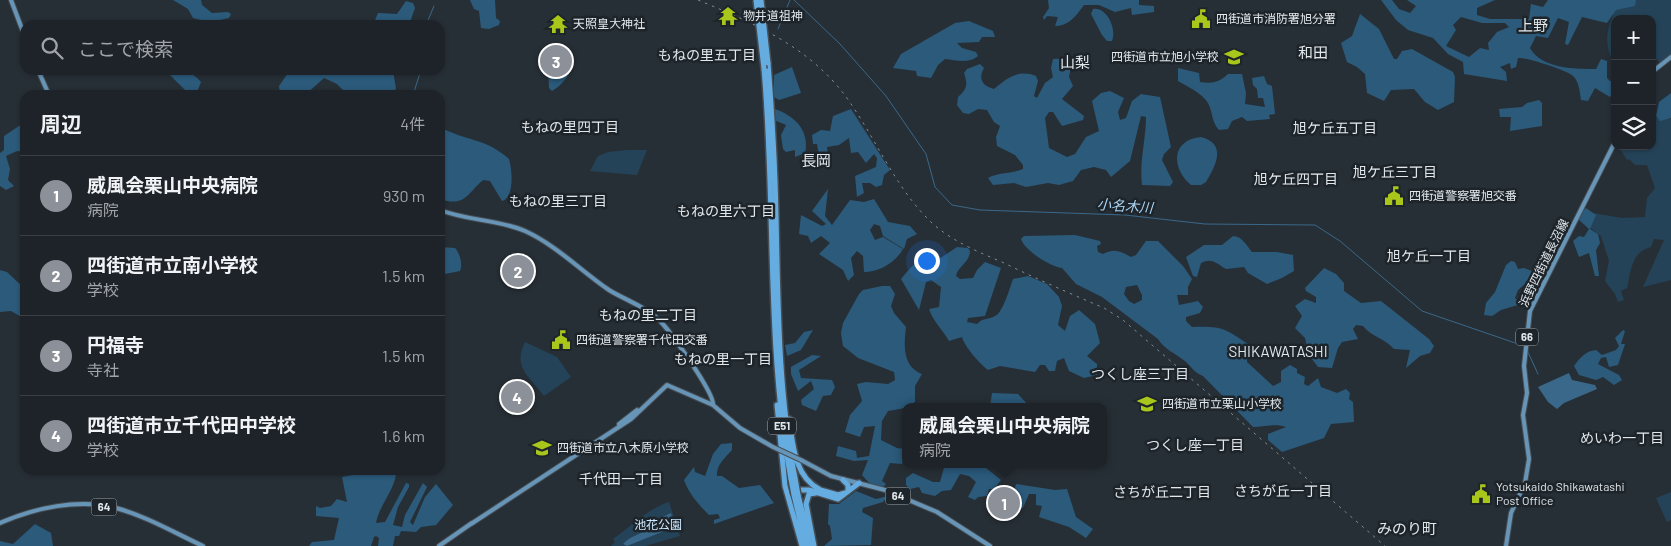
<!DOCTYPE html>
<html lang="ja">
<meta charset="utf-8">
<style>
:root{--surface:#1d2328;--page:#252b30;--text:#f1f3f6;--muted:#a0a4a8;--line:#3b4045;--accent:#8c9099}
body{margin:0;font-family:Barlow,"Noto Sans JP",sans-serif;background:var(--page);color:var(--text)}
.controls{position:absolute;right:15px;top:15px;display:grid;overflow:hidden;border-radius:10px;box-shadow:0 1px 4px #0004}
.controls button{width:45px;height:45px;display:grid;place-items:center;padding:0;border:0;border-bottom:1px solid var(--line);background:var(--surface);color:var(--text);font:25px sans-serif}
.you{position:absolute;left:926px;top:260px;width:18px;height:18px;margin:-12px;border:4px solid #fff;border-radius:50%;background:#1a73e8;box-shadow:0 0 0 8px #1a73e833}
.badge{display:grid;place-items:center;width:32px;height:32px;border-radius:50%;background:var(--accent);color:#fff;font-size:16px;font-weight:700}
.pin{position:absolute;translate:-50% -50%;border:2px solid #fff;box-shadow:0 1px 5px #0006}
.popup{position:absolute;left:902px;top:403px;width:205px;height:65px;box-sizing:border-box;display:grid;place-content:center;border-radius:10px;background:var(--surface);filter:drop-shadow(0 1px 4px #0005);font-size:16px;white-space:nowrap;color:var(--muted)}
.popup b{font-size:19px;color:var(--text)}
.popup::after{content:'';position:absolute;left:50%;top:100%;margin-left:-10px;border:10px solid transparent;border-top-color:var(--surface)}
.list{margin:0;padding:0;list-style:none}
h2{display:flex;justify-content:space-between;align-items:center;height:65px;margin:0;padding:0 20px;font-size:21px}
h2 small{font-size:16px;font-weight:400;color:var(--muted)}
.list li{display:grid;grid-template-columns:32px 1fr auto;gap:15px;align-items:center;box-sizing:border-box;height:80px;padding:0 20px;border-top:1px solid var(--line)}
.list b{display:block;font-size:19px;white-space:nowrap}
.list p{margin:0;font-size:16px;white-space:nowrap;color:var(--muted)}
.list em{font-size:16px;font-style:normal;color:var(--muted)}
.icon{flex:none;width:28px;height:28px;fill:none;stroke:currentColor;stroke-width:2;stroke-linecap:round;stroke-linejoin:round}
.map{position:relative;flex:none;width:1671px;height:546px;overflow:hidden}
.search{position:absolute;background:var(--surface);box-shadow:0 1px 4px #0004;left:20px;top:20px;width:425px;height:55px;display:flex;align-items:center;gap:12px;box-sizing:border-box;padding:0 18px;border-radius:15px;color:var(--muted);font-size:19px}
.panel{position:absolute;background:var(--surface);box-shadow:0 1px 4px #0004;left:20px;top:90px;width:425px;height:385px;border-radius:15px}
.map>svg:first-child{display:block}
.green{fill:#254358}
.forest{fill:#2b5a7b;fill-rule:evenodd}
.water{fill:#3a688a}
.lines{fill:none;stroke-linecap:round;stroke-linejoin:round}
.stream{stroke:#3a688a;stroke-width:1}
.major-casing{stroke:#464d53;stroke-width:6}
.highway-casing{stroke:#464d53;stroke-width:8}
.major{stroke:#6795b8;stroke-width:4}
.highway{stroke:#65ace1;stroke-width:5}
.rail{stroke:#848b91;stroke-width:1;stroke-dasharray:2.5 5;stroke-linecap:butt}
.major-bridge-casing{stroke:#464d53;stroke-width:6;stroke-linecap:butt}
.highway-bridge-casing{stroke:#464d53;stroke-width:8;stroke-linecap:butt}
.major-bridge{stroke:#6795b8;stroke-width:4}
.highway-bridge{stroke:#65ace1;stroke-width:5}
.labels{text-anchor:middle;stroke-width:5;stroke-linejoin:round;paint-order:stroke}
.shield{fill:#1d252b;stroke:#a6adb1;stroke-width:1}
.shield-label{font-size:11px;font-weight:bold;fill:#e1e7eb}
.poi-label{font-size:12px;fill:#e1e7eb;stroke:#1d252b;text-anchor:start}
.street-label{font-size:12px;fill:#e1e7eb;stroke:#1d252b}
.park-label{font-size:12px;fill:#cce8fe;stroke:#1d252b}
.neighbourhood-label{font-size:14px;fill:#e1e7eb;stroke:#1d252b}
.water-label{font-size:14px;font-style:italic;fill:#abd4f4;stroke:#1d252b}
.quarter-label{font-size:15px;fill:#e1e7eb;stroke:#1d252b}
</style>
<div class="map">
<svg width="1671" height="546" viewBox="0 0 1671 546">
<rect width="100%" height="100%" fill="#272f36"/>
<path class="green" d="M 1606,0 L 1671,0 L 1671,56 L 1661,64 L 1657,59 L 1652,63 L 1652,19 L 1615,19 L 1615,64 C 1605,50 1605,31 1613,16 Z
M 1652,117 L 1671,119 L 1671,280 L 1643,287 L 1664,240 L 1654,239 L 1651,247 C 1631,252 1631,271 1627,288 L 1621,291 L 1624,300 L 1618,302 L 1615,294 L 1605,281 L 1609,261 L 1601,236 L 1585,224 L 1593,213 L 1622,218 L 1645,217 L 1647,198 L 1655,188 L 1647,165 L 1635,165 L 1629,159 L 1627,160 L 1618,146 L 1652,146 Z
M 627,150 L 647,150 L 637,175 L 590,171 L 598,156 L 608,152 Z
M 525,342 L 557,357 L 571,377 L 544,396 C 530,376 512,368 525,342 Z
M 1671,492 L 1671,520 L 1667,522 L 1656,498 Z
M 669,502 L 680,536 L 645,546 L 611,546 L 615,542 L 613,539 C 632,526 647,509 669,502 Z"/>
<path class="forest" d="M 173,0 L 201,0 L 202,5 L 212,13 L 228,12 L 231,14 L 229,18 C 217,21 206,22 193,18 L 188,9 Z
M 470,0 L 495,0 L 496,18 L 500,21 L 499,25 L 489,29 L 481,28 L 479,11 L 474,9 Z
M 1048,0 L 1139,0 L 1139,5 L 1154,6 L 1154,12 L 1132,15 L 1131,8 L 1115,12 L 1099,5 L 1084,5 C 1076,16 1069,26 1055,26 L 1058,17 L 1047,16 L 1044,20 L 1043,17 L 1049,8 Z
M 1381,0 L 1392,0 L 1399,9 L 1410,13 L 1416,6 L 1407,0 L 1495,0 L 1477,8 L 1477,15 L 1490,19 L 1529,19 L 1531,4 L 1543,7 L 1548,0 L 1636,0 L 1635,6 L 1616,10 L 1607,23 L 1582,17 L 1568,45 L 1565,44 L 1569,22 L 1558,18 L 1548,38 L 1536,36 L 1530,48 C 1542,69 1575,69 1596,69 L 1601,59 L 1607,61 L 1607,78 L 1610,81 L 1615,81 L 1615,90 L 1610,97 L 1595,88 L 1588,101 L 1581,100 C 1580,93 1579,82 1574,77 C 1570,71 1526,57 1518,58 L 1516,67 L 1511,69 L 1510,63 L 1500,67 L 1506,72 L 1507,81 L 1464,74 L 1463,62 L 1448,54 L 1433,38 L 1408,30 L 1396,20 ZM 1461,17 L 1482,23 L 1505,23 L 1509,27 L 1497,32 L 1488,43 L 1489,50 L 1480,48 L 1469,57 L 1446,46 L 1456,30 L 1453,25 Z
M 406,1 L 413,3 L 415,8 L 409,25 L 373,25 L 378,13 L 397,14 Z
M 1093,9 C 1107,7 1117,29 1112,41 L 1107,41 L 1102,35 L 1091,14 Z
M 1360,14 L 1379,29 L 1394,59 L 1397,59 L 1402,51 L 1412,49 L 1453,72 L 1455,77 L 1454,102 L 1438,110 L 1425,102 L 1414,89 L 1391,90 L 1384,101 L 1367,93 L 1365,74 L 1357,67 L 1347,62 L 1341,43 L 1352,36 Z
M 969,21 L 993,31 L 995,37 L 982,37 L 979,42 L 957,43 L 962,48 L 976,52 L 978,56 C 969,64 956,60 945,59 L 938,65 L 931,78 L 917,76 L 916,71 L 893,68 L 901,54 L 955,23 Z
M 555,53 L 569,60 L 571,63 L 573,62 C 572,74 562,85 552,91 L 549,88 L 548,67 L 553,71 L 553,77 L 559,79 L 564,73 L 564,66 Z
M 1069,58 L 1072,61 L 1069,77 L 1073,86 L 1062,99 L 1084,116 L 1083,120 L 1062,126 L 1053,112 L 1049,112 L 1045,118 L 1049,148 L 1067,157 L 1075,154 L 1086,137 L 1099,131 L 1092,101 L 1101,93 L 1110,91 L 1124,98 L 1118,112 L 1120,120 L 1126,118 L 1132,101 L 1141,94 L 1160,97 L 1171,147 L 1164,154 L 1162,160 L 1173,182 L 1170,186 L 1142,185 C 1139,162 1146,140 1146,117 L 1141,116 L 1130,161 L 1111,177 L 1106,170 L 1094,167 L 1081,170 L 1073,181 L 1059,185 L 1048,183 L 1026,187 L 1014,183 L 993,185 L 988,178 C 998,172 1011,174 1023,169 L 1023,165 L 1015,155 L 997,146 L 996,137 L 1000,126 L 994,122 L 987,110 L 978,109 L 969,114 L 963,113 L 957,105 L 958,97 C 967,89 968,85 964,73 L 967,69 L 980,64 L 984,68 C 978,79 982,86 994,89 C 1007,78 1018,69 1036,76 L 1038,81 L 1034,96 L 1037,98 L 1045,83 L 1053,77 L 1051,68 L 1053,59 Z
M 792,67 L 801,93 L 779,100 L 774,97 L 774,75 Z
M 1178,68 L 1199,73 L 1200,82 C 1213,84 1219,82 1228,74 L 1242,74 L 1246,93 L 1245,104 L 1265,107 L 1263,98 L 1258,98 L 1257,89 L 1253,85 L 1252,78 L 1264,76 L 1267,84 L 1272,86 L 1275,114 L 1269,115 L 1270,119 L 1247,121 L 1242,117 L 1232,121 L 1228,129 L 1219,130 C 1211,121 1213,112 1208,103 C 1202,93 1188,87 1178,81 Z
M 165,70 C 179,70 191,70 201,82 L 196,95 L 188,93 Z
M 290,70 L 393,70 L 396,89 L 389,95 L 348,95 L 337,84 L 324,78 L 305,95 L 280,95 L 279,86 Z
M 1671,93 L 1671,118 L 1660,121 L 1656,116 L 1659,102 Z
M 1539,100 L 1542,103 L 1542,126 L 1510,131 L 1511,117 L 1500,117 L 1499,109 L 1522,107 L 1527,103 Z
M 775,109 C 795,116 810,131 805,153 L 795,157 L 795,150 L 786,152 L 783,149 L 781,135 L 786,125 L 774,120 Z
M 851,109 L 890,170 L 884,175 L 882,185 L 876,187 L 870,183 L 862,183 L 864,193 L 857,197 L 855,176 L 876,167 L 877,158 L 874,154 L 866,163 L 858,152 L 851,153 L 849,138 L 839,145 L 827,147 L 828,155 L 820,162 L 813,164 L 812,155 L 819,155 L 817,144 L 813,144 L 812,135 L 821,130 L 830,131 L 833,116 Z
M 25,125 L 25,152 L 17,151 L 6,156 L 10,169 L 8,180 L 14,186 L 6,190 L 0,186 L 0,153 L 4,150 L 4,136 L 19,126 Z
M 440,127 C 465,141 486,138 509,159 C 512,169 515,197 502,201 L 490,181 L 483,180 C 466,195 465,207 440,199 Z
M 1201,137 C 1228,144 1215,167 1206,182 L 1201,185 L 1191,185 C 1171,168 1171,140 1201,137 Z
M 828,189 L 825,216 L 832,225 L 850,200 L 864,202 L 874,199 L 888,222 L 910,226 L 917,234 L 907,239 L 904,249 L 883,236 L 880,226 L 874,224 L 870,230 L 875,240 L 883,237 L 903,249 C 895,263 879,272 864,272 L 863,256 L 857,251 L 851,258 L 854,275 L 848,281 L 843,270 L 819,254 L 830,243 L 821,236 L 811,243 L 808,236 L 799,234 L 801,215 L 822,226 L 826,224 L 812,211 Z
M 1586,208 L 1596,215 L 1590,229 L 1598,234 L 1600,243 L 1596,250 L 1599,276 L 1595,276 L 1589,253 L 1579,257 L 1573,241 L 1579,236 L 1584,237 L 1589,229 L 1578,219 L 1581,212 Z
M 1075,235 L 1100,241 L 1101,244 L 1097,246 L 1098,252 L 1103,254 C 1115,248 1120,251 1131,257 L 1136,255 L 1146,241 L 1158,241 L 1183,266 L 1192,279 L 1188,287 L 1188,295 L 1177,295 L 1179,305 L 1198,301 L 1203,307 L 1200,313 L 1186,317 L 1186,321 L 1192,327 C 1222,326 1224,328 1248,344 L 1247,362 L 1273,386 L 1281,382 L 1281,371 L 1290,365 L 1297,369 L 1297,373 L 1305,377 L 1304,384 L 1308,386 L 1318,378 L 1321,387 L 1337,393 L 1346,389 L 1350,393 L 1349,399 L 1353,402 L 1354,422 L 1331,424 L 1324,438 L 1282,452 L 1268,440 L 1268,434 L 1286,427 C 1276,423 1264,427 1253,427 L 1203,376 C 1193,372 1192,367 1185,361 C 1176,354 1164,349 1158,339 L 1102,297 L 1076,284 L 1062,268 C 1051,267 1024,250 1021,239 L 1024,236 ZM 1137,285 L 1142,295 L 1142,300 L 1134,304 L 1129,301 L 1124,294 L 1126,287 Z
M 1233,236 C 1242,236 1246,245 1252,252 L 1277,252 L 1293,255 L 1294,271 L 1282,278 L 1267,284 L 1248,273 L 1244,267 L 1226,269 C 1217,264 1212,257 1201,263 L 1197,277 L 1193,276 L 1186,257 L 1204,245 L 1222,245 Z
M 440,247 L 455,248 C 460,253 463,265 460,271 L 440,275 Z
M 957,247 L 968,248 L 970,251 C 970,262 958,266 956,276 L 960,279 L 973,278 L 977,270 L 985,262 L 1001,268 L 985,316 L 968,318 L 967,322 L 977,324 C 984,317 988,320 995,316 C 1003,313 1010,287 1013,279 L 1028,276 L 1047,284 L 1059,297 L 1062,306 L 1058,325 L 1065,331 L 1070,316 L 1079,310 L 1095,324 L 1100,343 L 1087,356 L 1097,364 L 1097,375 L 1084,378 L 1069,371 L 1064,358 L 1057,361 L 1055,371 L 1049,371 L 1045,365 L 1040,365 L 1035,372 L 1000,366 L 988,370 C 980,364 964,346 962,337 L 949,341 C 943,330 932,320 929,309 L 939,307 L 941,287 L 931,280 L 926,282 L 919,310 L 901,279 C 911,267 922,252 939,259 Z
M 1511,261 L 1515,262 L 1518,269 L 1524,268 L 1532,271 L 1540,266 L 1546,275 L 1543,281 L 1532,278 L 1518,290 L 1515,298 L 1521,304 L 1501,310 L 1492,316 L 1484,315 L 1486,303 L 1495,292 L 1506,265 Z
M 1324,268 L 1336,274 L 1344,283 L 1344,291 L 1361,303 L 1381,301 L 1429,339 L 1434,346 L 1430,353 L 1420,356 L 1406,368 L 1410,350 L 1394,349 C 1384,338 1372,337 1363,326 L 1356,325 L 1353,329 L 1358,339 L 1342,342 L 1338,348 L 1332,368 L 1318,367 L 1309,355 L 1305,338 L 1295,328 L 1302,316 L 1295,306 L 1305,299 L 1316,303 L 1316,297 L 1306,291 L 1305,288 Z
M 0,270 L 7,272 L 25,289 L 25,319 L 11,311 L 0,312 Z
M 882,286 L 890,286 L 895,294 L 891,306 L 894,313 L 906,327 C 904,345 902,366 922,374 L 915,386 L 915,402 L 905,408 L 888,411 L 882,421 L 881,440 L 897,448 L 905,449 L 902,464 L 890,463 L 882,481 L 886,484 L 883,487 L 871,485 L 862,475 L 868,460 L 854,461 L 836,456 L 838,446 L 856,451 L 857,458 L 869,456 L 875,426 L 864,427 L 860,437 L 845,432 L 850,415 L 862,401 L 857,384 L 866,382 L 888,384 L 895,380 L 894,372 L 858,358 L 843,346 L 841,333 L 843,323 L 859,294 L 863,290 Z
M 813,330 L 801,350 L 787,356 L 785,345 L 795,343 L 804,332 Z
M 1623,330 L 1625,331 L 1621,344 L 1625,344 L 1618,365 L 1609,367 L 1606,357 L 1601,358 L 1598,364 L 1619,375 L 1622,380 L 1614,385 L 1603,377 L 1596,380 L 1579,375 L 1574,366 C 1580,358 1585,351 1596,350 L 1602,355 L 1616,350 L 1619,346 L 1615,338 Z
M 812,355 L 821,356 L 799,370 L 801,378 L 832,380 L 835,387 L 831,395 L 823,396 L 816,411 L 802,405 L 801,400 L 814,389 L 811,381 L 798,391 L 791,374 L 791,367 Z
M 992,393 L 1018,394 L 1030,407 L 990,407 Z
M 732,443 L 732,450 C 725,458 716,465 717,476 L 722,476 L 739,488 L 760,485 L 774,503 L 714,524 L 714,520 L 720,518 L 718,514 L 709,515 C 699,505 689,494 684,480 L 694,467 L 695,472 L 705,476 L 713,454 L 721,444 Z
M 945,464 L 975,464 L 978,466 L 981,464 L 1001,480 L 994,489 L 989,489 L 987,496 L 978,497 L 975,500 L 968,497 L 976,482 L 969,476 L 960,474 L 951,490 L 942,491 L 935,496 L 922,493 L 919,487 L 910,489 L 906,485 L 906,478 L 913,473 L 933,482 L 940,482 Z
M 368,472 L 381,472 L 396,475 C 393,492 379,506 376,523 L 385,522 L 406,483 L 409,484 L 409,487 L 398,507 L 393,525 L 402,527 L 405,515 L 423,483 L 427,487 L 410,522 L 413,525 L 425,497 L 436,484 L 453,505 L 436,525 L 421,527 L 416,532 L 401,531 L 399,536 L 395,536 L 393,546 L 378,546 L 379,538 L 376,536 L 374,537 L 371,546 L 309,546 L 312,542 L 334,540 L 339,518 L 316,516 L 316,506 L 320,508 L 331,506 L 337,499 L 347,502 L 342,477 Z
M 1016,484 L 1055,490 L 1067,489 L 1076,517 L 1093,529 L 1086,538 L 1069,527 L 1039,517 L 1042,506 L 1036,505 L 1036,494 L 1029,494 L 1023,508 L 1012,501 Z
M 856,491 L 876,499 L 888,496 L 883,502 L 863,508 L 862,512 L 873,518 L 871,545 L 824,546 L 832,539 L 830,526 L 828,524 L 829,504 L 839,504 Z
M 35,524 L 51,533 L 53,546 L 0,546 L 0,541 L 13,544 Z"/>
<path class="water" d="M 1569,373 L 1572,380 L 1595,385 L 1597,389 L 1564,403 L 1557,409 L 1548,402 L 1538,387 Z
M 671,513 L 674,527 L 627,546 L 623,544 C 629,537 636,536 644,531 C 654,525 660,517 671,513 Z"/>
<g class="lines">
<path class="stream" d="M 794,0 L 840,44 L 886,96 L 926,154 L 935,187 L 952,205 L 980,210 L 1125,215 L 1205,224 L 1315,225 L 1340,241 L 1422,311 L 1524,346
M 426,25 L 434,6
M 778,29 L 790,0
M 413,95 L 421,70
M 1527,350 L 1538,374"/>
<g class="major-casing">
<path id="major" d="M 11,0 L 25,37
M 38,70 L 49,95
M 1652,72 L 1671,57
M 440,210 C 468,221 497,219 525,231 C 556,245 581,271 609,290 C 625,300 645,306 658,319 C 669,329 715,394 713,405
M 619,424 L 637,410
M 801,460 L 831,476 L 885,490 L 937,512 L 990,546
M 0,523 C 35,508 78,498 116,508 C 146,516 175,533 203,546
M 471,524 L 631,419 L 667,385 L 713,405 L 740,428 L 773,447
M 439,546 L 472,523
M 1506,546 L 1511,513 L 1525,483 L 1529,459 L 1523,415 L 1527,393 L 1524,366 L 1530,311 L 1615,142"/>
</g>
<g class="highway-casing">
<path id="highway" d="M 768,63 C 772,114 775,165 776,216 C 778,303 778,392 795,478
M 764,69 C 776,206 766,344 791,479
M 777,405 L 785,486 L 802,546
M 789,419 C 793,444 794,476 819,489
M 843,480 L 848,485 L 848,490
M 817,489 L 838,495 L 845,493
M 795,490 L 809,490 L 838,499 L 859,483
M 794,495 L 806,546
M 798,495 L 811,546
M 814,546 L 806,504 L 809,494 L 816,493"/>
</g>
<use href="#major" class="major"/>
<use href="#highway" class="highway"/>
<path class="rail" d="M 698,0 C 756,24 812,48 849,101 C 877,141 896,189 932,223 C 953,242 979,252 1004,263 C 1037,279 1071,294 1104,308 L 1123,320 L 1385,546"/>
<g class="major-bridge-casing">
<path id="major-bridge" d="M 773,447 L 801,460"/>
</g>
<g class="highway-bridge-casing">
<path id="highway-bridge" d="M 756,0 L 764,69
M 761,0 L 768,63
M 795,478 L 798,495
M 791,479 L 794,495"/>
</g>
<use href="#major-bridge" class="major-bridge"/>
<use href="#highway-bridge" class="highway-bridge"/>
</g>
<defs>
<g id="temple-bare" transform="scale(1.5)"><path d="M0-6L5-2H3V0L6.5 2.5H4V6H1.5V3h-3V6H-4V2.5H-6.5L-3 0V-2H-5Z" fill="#a9c71b" stroke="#1d252b" stroke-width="2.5" paint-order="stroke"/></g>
<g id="civic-bare" transform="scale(1.5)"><path d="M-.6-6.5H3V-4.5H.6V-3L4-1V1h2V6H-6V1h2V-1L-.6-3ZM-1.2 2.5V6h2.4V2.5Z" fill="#a9c71b" stroke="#1d252b" stroke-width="2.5" paint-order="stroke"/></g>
<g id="school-bare" transform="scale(1.5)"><path d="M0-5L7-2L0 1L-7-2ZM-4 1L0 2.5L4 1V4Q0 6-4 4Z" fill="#a9c71b" stroke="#1d252b" stroke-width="2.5" paint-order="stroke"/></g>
</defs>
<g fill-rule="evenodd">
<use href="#temple-bare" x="728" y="16"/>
<use href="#civic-bare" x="1201" y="19"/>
<use href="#temple-bare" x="558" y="24"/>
<use href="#school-bare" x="1234" y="57"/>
<use href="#civic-bare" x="1394" y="196"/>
<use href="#civic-bare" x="561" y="340"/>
<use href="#school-bare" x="1147" y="404"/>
<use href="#school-bare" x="542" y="448"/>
<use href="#civic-bare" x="1481" y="494"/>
</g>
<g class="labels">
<g class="shield">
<rect x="1516" y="328.5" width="22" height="17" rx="4"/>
<rect x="768" y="417.5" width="28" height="17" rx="4"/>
<rect x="885.5" y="487.5" width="25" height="17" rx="4"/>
<rect x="91.5" y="498.5" width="25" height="17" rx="4"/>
</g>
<g class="shield-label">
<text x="1527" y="341">66</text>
<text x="782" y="430">E51</text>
<text x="898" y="500">64</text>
<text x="104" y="511">64</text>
</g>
<g class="poi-label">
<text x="743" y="20">物井道祖神</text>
<text x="1216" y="23">四街道市消防署旭分署</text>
<text x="573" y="28">天照皇大神社</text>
<text x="1219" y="61" text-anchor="end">四街道市立旭小学校</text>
<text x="1409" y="200">四街道警察署旭交番</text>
<text x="576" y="344">四街道警察署千代田交番</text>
<text x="1162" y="408">四街道市立栗山小学校</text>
<text x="557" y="452">四街道市立八木原小学校</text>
<text x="1496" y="491">Yotsukaido Shikawatashi<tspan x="1496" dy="14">Post Office</tspan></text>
</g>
<g class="street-label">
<text transform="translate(1544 263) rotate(-64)" y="4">浜野四街道長沼線</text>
</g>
<g class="park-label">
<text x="658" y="529">池花公園</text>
</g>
<g class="neighbourhood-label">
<text x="707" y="60">もねの里五丁目</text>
<text x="570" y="132">もねの里四丁目</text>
<text x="1335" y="133">旭ケ丘五丁目</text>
<text x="1395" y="177">旭ケ丘三丁目</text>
<text x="1296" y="184">旭ケ丘四丁目</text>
<text x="558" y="206">もねの里三丁目</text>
<text x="726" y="216">もねの里六丁目</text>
<text x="1429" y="261">旭ケ丘一丁目</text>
<text x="648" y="320">もねの里二丁目</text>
<text x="723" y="364">もねの里一丁目</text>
<text x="1140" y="379">つくし座三丁目</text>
<text x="1622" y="443">めいわ一丁目</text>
<text x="1195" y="450">つくし座一丁目</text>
<text x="621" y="484">千代田一丁目</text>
<text x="1283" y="496">さちが丘一丁目</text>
<text x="1162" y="497">さちが丘二丁目</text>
</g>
<g class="water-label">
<text transform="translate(1125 206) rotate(4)" y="5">小名木川</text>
</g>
<g class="quarter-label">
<text x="1533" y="31">上野</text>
<text x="1313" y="58">和田</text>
<text x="1075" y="68">山梨</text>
<text x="816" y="166">長岡</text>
<text x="1278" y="357">SHIKAWATASHI</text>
<text x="1407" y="534">みのり町</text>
</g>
</g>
</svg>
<div class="controls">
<button>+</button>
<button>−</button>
<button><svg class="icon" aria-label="layers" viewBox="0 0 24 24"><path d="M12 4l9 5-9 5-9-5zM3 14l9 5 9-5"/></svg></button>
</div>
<div class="you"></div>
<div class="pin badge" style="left:1004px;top:503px">1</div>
<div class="popup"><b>威風会栗山中央病院</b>病院</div>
<div class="pin badge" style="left:518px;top:271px">2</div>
<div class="pin badge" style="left:556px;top:61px">3</div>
<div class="pin badge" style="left:517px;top:397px">4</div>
<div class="search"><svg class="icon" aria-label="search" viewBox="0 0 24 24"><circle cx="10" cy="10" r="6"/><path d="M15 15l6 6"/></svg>ここで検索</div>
<section class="panel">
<h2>周辺<small>4件</small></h2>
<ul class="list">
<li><span class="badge">1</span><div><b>威風会栗山中央病院</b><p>病院</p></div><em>930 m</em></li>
<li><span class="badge">2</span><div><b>四街道市立南小学校</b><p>学校</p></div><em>1.5 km</em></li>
<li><span class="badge">3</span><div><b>円福寺</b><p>寺社</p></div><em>1.5 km</em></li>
<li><span class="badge">4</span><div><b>四街道市立千代田中学校</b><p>学校</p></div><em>1.6 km</em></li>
</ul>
</section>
</div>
